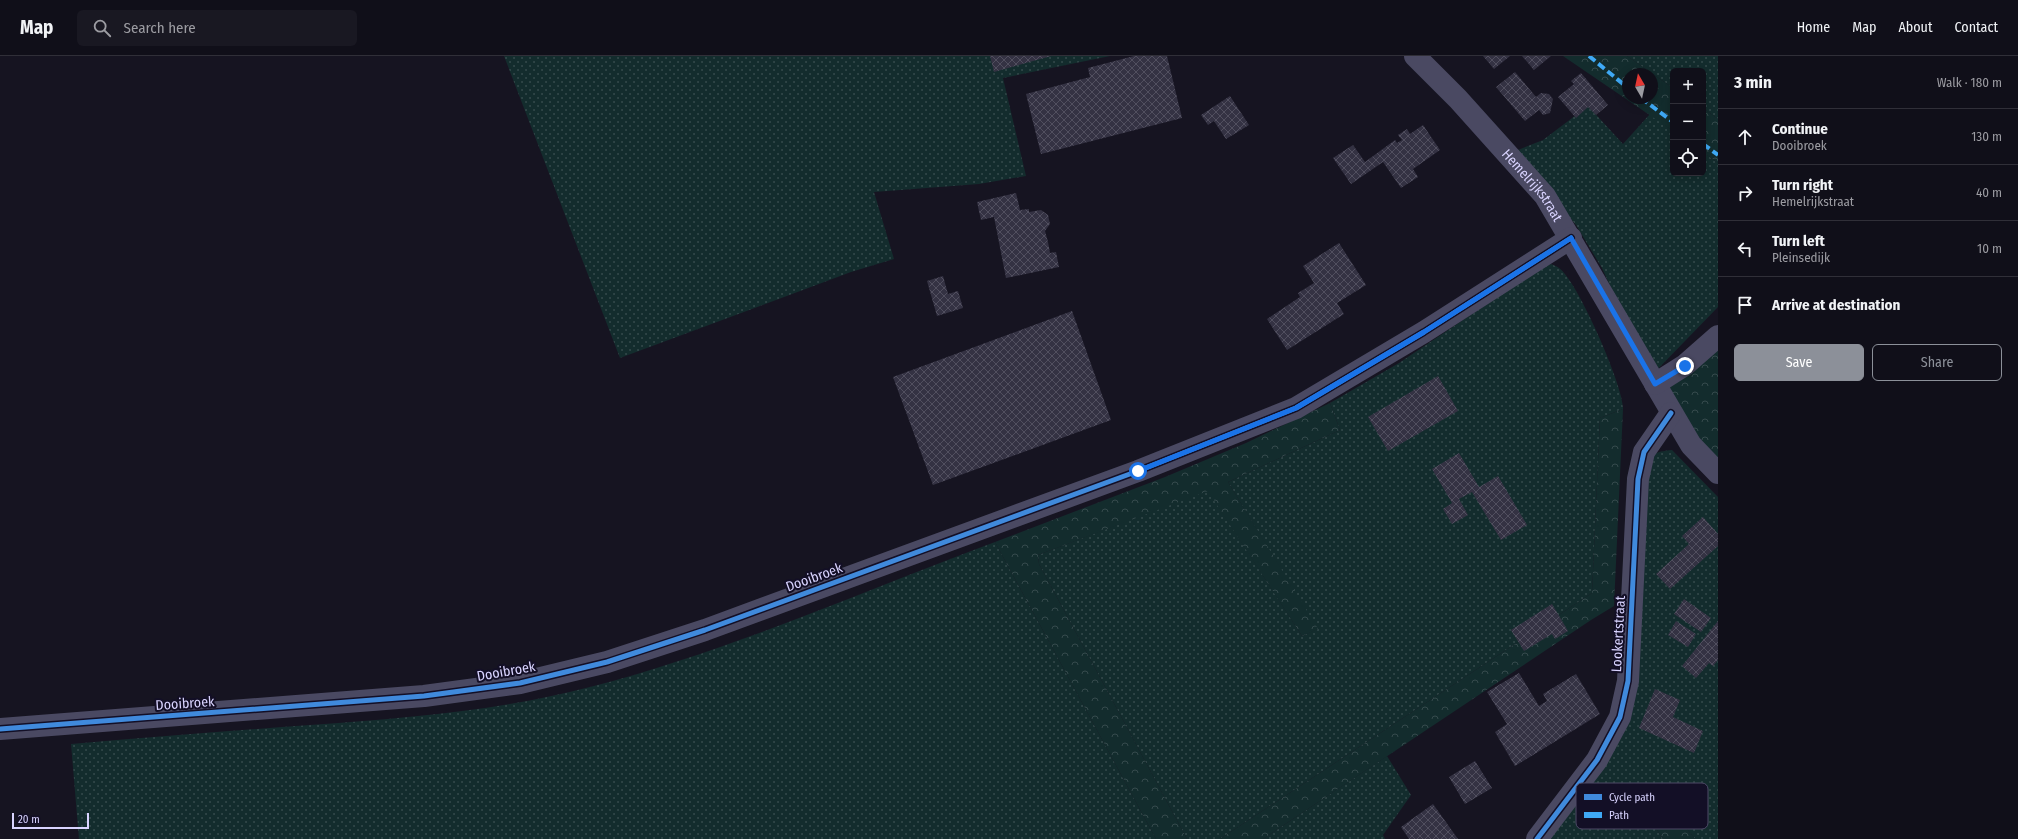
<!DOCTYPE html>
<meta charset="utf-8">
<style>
:root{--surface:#100f19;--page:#191822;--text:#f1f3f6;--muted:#9c9ca2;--line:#302f38;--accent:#8c9099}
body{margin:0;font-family:"Fira Sans Condensed",sans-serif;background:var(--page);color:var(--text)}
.controls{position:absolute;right:12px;top:12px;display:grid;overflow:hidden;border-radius:6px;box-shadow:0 2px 10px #0003}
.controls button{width:36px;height:36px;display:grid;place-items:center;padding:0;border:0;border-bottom:1px solid var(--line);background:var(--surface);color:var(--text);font:20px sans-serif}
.compass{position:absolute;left:1622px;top:12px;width:36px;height:36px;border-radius:50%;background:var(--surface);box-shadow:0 2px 10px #0003;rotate:351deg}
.scale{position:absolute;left:12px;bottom:10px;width:77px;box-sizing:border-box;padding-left:4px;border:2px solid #d9d4ff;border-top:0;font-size:11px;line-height:14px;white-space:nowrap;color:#d9d4ff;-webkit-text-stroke:3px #130f26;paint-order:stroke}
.stop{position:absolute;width:12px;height:12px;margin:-9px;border:3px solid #1a73e8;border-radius:50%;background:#fff}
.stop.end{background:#1a73e8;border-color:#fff;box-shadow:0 1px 4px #0008}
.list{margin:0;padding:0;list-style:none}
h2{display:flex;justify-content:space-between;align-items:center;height:52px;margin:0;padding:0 16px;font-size:17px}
h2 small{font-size:13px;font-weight:400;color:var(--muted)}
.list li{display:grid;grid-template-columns:26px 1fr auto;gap:12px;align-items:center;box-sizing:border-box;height:56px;padding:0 16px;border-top:1px solid var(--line)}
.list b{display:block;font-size:15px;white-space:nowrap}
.list p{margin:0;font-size:13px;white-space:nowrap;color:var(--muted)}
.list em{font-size:13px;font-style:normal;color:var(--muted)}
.actions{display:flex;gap:8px;padding:12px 16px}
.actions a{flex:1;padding:9px 0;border:1px solid var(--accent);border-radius:6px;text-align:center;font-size:14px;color:var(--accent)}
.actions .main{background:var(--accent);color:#fff}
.icon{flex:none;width:22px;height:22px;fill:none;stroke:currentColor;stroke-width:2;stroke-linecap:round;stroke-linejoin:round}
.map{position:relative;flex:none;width:1718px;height:783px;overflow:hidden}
header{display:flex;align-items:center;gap:24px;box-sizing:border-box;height:56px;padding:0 20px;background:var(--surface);border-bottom:1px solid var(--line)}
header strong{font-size:19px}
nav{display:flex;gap:22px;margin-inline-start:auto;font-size:14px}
.search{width:280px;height:36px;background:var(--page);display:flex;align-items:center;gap:10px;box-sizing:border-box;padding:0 14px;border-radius:6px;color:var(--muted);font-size:15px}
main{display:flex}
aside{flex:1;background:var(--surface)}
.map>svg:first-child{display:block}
.grass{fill:url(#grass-dots)}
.forest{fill:url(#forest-crowns);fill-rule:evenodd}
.building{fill:url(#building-cross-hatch)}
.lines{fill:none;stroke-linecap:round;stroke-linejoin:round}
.minor{stroke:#4a4962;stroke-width:22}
.quiet{stroke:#3fa9f5;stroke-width:4;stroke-dasharray:8 4;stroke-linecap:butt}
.cycleway-casing{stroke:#130f26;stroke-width:8}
.cycleway{stroke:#408adc;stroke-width:5}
.route{stroke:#1a73e8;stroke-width:5}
.labels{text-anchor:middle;stroke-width:4;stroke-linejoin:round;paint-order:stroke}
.street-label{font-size:14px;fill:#d9d4ff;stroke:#130f26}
.key{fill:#130f26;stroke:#4e4a67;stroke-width:1}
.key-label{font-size:11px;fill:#d9d4ff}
</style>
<header>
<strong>Map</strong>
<div class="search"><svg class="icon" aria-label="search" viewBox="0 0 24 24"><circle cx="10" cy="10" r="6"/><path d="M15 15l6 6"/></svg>Search here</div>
<nav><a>Home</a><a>Map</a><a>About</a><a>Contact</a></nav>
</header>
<main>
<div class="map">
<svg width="1718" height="783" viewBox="0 0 1718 783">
<defs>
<pattern id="grass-dots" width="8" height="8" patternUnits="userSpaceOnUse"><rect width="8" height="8" fill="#132c2d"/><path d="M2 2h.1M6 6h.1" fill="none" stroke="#354a4c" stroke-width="1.8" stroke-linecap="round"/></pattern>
<pattern id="forest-crowns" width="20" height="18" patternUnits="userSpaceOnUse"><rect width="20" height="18" fill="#132c2d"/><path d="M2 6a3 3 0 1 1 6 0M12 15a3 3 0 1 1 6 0" fill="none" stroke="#354a4c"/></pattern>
<pattern id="building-cross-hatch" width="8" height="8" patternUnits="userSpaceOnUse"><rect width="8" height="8" fill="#343243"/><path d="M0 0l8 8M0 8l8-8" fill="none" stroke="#514f5f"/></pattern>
</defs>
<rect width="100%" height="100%" fill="#161421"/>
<path class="grass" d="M 504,0 L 1110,0 L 1003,22 L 1026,120 L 979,128 L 874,136 L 894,203 L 851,216 L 620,302 Z
M 1627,0 L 1718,0 L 1718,63 L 1703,52 L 1703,15 L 1673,15 L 1673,32 Z
M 1588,50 L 1623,88 L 1650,58 L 1673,75 L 1673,117 L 1703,117 L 1703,96 L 1718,107 L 1718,251 L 1651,320 L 1602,212 L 1576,169 L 1513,96 L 1543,84 Z
M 1551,208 C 1553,209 1557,210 1559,212 C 1577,224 1624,331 1623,353 L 1600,362 L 1592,537 L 1220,783 L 1187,783 L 1039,508 L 1038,499 L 1208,434 L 1302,580 L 1317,573 L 1228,426 L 1340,374 L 1330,347 L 1399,307 L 1542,211 Z
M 1672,394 L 1718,441 L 1718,783 L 1695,783 L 1660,739 L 1642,751 L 1663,783 L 1549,783 L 1620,683 L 1633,651 L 1645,416 C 1650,397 1654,396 1672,394 Z
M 995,486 L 1156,783 L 79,783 L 71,688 C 150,681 230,675 310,669 C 404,662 498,655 590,631 C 729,595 861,536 995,486 Z
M 1387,700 L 1411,739 L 1383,779 L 1385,783 L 1263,783 Z"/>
<path class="forest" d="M 1563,0 L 1627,0 L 1673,32 L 1673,75 ZM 1628,18 L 1652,18 L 1652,42 L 1628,42 Z
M 1703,52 L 1718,63 L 1718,107 L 1703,96 Z
M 1718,276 L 1718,404 L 1658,341 Z
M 1330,347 L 1340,374 L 1228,426 L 1318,573 L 1302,580 L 1208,435 L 1038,499 L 1039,508 L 1187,783 L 1156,783 L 995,486 L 1165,421 L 1246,387 Z
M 1623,353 L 1614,550 L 1591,564 L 1263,783 L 1220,783 L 1592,537 L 1600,362 Z
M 1660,739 L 1695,783 L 1663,783 L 1642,751 Z"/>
<path class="building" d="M 990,0 L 1051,0 L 994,16 Z
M 1134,0 L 1167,0 L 1182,62 L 1041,98 L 1026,38 L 1090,21 L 1088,12 Z
M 1483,0 L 1510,0 L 1494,13 Z
M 1522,0 L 1551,0 L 1534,14 Z
M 1515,16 L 1536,41 L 1541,37 L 1549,38 L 1553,43 L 1550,57 L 1543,59 L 1539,54 L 1525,65 L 1496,31 Z
M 1581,17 L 1608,49 L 1596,59 L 1588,51 L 1576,62 L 1558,41 L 1574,28 L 1571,25 Z
M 1230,40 L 1249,69 L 1226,83 L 1214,65 L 1208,69 L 1201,59 Z
M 1423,69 L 1440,94 L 1413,113 L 1418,121 L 1401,132 L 1383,106 L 1351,128 L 1333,102 L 1353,89 L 1365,106 L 1395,84 L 1397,87 L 1402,84 L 1398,79 L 1407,73 L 1410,78 Z
M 1016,137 L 1020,154 L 1029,153 L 1029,156 L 1041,154 L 1048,159 L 1050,168 L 1045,175 L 1048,186 L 1050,197 L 1056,196 L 1059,211 L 1006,222 L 994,161 L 981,164 L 977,146 Z
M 1339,187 L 1366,229 L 1337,247 L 1344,258 L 1287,294 L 1267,263 L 1300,241 L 1298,237 L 1314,227 L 1303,210 Z
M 943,220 L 948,238 L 958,235 L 963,252 L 937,260 L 927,225 Z
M 1072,255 L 1111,364 L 933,429 L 893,321 Z
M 1438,320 L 1458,355 L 1388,395 L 1368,361 Z
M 1459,397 L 1479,431 L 1498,420 L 1527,469 L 1501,484 L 1472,436 L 1459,443 L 1468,459 L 1452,468 L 1443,453 L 1452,447 L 1432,413 Z
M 1703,461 L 1718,478 L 1718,490 L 1670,533 L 1656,518 L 1689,488 L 1682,480 Z
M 1684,543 L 1711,562 L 1701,576 L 1674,558 Z
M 1552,548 L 1568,575 L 1555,583 L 1552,578 L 1524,595 L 1511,574 Z
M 1676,565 L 1696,578 L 1688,591 L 1668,579 Z
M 1718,565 L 1718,604 L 1713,610 L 1709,607 L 1696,622 L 1682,610 Z
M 1519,617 L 1539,650 L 1547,645 L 1543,638 L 1576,618 L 1600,658 L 1515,710 L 1495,676 L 1507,668 L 1487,636 Z
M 1655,633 L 1680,644 L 1673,661 L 1703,675 L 1694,697 L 1639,672 Z
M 1475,705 L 1492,732 L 1465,748 L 1449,721 Z
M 1433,748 L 1458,783 L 1409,783 L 1401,771 Z"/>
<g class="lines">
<g class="minor">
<path id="s1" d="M 1415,0 L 1458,43 L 1545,140 L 1691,389 L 1718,417"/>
<path d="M 1655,328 L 1685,309 L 1718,280"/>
<path d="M 0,673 L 424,640 L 520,627 L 607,606 L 705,574 L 1138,415 L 1296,352 L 1424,276 L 1571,182"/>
<path d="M 1537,783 L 1597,704 L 1620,661 L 1628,625 L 1638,423 L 1644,396 L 1671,357"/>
</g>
<path class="quiet" d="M 1589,0 L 1628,32
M 1641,42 L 1673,66
M 1703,88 L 1718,99"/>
<g class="cycleway-casing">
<path id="cycleway" d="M 0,673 L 424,640 L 520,627 L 607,606 L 705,574 L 1138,415 L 1296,352 L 1424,276 L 1571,182
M 1537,783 L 1597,704 L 1620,661 L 1628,625 L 1638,423 L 1644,396 L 1671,357"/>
</g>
<use href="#cycleway" class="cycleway"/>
</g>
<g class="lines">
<path class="route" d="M 1138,415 L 1296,352 L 1424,276 L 1571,182 L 1655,328 L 1685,310"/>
</g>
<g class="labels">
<g class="street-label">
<text dy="5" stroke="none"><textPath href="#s1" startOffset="175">Hemelrijkstraat</textPath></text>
<text transform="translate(814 521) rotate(-20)" y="5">Dooibroek</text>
<text transform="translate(1618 578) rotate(-87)" y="5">Lookertstraat</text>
<text transform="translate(506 615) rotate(-10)" y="5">Dooibroek</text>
<text transform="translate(185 647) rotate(-4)" y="5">Dooibroek</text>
</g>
</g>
<rect x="1576" y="727" width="132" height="46" rx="6" class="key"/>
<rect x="1584" y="738" width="18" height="6" fill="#408adc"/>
<rect x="1584" y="756" width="18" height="6" fill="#3fa9f5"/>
<g class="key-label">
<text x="1609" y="745">Cycle path</text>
<text x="1609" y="763">Path</text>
</g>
</svg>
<div class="controls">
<button>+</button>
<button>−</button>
<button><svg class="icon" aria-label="locate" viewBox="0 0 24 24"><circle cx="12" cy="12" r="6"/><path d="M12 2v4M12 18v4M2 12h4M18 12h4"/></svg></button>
</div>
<svg class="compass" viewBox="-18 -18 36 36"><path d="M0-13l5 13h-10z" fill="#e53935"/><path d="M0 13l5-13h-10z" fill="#9c9ca2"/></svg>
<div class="scale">20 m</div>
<div class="stop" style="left:1138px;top:415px"></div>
<div class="stop end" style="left:1685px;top:310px"></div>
</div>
<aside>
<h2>3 min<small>Walk · 180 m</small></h2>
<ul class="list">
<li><svg class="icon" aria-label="ahead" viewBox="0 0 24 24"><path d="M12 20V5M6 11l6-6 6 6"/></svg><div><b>Continue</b><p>Dooibroek</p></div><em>130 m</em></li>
<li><svg class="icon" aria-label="right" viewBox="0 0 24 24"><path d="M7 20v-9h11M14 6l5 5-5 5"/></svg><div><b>Turn right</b><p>Hemelrijkstraat</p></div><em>40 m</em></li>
<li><svg class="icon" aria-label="left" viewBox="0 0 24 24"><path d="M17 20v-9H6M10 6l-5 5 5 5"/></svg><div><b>Turn left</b><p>Pleinsedijk</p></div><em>10 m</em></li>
<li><svg class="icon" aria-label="arrive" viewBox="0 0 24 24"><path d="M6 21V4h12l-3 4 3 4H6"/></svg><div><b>Arrive at destination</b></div></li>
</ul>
<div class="actions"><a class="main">Save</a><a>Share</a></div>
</aside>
</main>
